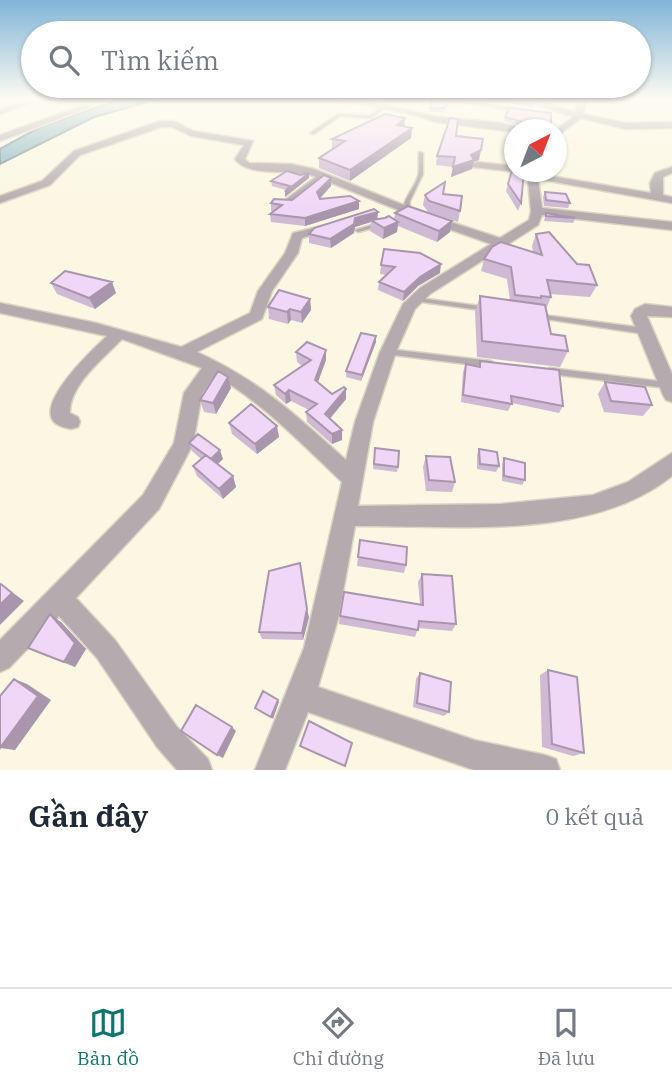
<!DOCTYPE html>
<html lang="vi">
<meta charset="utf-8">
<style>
:root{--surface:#fff;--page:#f2f2f3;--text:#1f2937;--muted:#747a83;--line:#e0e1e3;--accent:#0f766e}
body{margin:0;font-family:"IBM Plex Serif",serif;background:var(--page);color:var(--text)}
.compass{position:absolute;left:504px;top:119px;width:63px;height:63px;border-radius:50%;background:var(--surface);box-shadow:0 2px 5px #0004;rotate:42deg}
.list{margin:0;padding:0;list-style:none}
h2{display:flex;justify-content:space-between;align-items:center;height:91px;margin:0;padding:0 28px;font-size:30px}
h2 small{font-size:23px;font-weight:400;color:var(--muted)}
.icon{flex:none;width:38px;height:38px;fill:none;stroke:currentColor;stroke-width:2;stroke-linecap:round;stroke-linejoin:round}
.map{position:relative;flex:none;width:672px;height:770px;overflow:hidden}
.search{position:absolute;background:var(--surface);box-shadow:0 2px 5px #0004;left:21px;right:21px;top:21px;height:77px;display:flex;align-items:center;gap:18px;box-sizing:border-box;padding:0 24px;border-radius:38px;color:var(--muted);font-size:26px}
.sheet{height:217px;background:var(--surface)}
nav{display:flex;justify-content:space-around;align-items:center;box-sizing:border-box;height:98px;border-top:2px solid var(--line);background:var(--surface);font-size:19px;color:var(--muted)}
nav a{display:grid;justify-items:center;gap:4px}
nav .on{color:var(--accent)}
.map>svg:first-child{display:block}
.water{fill:#87b4c0;stroke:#68878d;stroke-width:2}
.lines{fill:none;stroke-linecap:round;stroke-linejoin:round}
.service-casing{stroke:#d8d4c2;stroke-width:3}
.minor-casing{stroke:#d8d4c2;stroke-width:3}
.service{fill:#b5aaad;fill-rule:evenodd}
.minor{fill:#b5aaad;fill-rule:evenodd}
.wall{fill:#cfb9d4}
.shaded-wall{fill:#a996ad}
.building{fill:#f1d7f7;stroke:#a996ad;stroke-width:2}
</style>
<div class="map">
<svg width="672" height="770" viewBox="0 0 672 770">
<rect width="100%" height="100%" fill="#fbf7e2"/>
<path class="water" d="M 125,98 L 162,98 L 94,117 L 0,164 L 0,149 L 42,126 Z"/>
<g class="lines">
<g class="service-casing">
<path id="service" d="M 383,106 L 386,107 L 370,118 L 340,116 L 314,134 L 310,133 L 338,114 L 369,116 Z
M 419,152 L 423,153 L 423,174 L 410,201 L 409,210 L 406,212 L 403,210 C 404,197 414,189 418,176 C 420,168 418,160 419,152 Z
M 379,223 L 381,224 L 381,226 L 358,232 L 355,230 Z
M 412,297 L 487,307 L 491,309 L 487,311 L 415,301 L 411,299 Z
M 536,314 L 644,328 L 648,331 L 644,334 L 539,318 L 536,318 L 535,316 Z
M 388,349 L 491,361 L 495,364 L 491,367 L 385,354 L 384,352 L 385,350 Z
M 550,368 L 666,382 L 670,385 L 666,388 L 550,374 L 546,371 Z"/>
</g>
<g class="minor-casing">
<path id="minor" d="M 33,98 L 44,98 L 0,114 L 0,109 Z
M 322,98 C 362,96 400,110 439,117 C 463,121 503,119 524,130 L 514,130 L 514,132 L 436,122 L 404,112 Z
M 429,98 L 449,98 L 534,111 L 530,113 Z
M 518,98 L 529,98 L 575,112 L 578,102 L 574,98 L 582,98 L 586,102 L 583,114 L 626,123 L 672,122 L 672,128 L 626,129 L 581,118 L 556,137 L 556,130 L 573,117 Z
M 84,105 L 91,107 L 0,141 L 0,135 Z
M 160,121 L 174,121 L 193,131 L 253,141 L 245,159 L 249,163 L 291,164 L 314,169 L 426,214 L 500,238 L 529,220 L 531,211 L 527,172 L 651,193 L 650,183 L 655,173 L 672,167 L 672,173 L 663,177 L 663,195 L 672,197 L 672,203 L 538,179 L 542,208 L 672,222 L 672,230 L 542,215 L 538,225 L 430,294 L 415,309 L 396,352 L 373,422 L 358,506 L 501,504 L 593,495 L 628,482 L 672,453 L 672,476 C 589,542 455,525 355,526 L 338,619 L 318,687 L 474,740 L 545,755 L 556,759 L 560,770 L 474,770 L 308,712 L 285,770 L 255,770 L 304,648 L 342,482 C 301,443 264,404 215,375 L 202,394 L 193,444 L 159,509 L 76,598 L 115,640 L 177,727 L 208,759 L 212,770 L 177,770 L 157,747 L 97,658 L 59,616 L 9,668 L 0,672 L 0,640 L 143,495 L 174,443 L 184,393 L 202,368 L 122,339 C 104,358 69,385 70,413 L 78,417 L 80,422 L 78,427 L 71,429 C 66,428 59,426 55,423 C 34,404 94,348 107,336 L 0,313 L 0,303 L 96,323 L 181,347 L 250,313 L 258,291 L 285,253 L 293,233 L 335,223 L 335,229 L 302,238 L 298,253 L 272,291 L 262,319 L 197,352 C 260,381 296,415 346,460 L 355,422 L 380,352 L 403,304 L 420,288 L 491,244 L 418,218 L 324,180 L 291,206 L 274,205 L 274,201 L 285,200 L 316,177 C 291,167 250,179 235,159 L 244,145 L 191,136 L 172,127 L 161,127 L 80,155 L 50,185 L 0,203 L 0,196 L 42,181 L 74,151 Z
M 477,162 L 514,166 L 516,172 L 473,167 L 472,165 Z
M 645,304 L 672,307 L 672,317 L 647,316 L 672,374 L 672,402 L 666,400 L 663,395 L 631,316 L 635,309 Z"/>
</g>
<use href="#service" class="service"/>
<use href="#minor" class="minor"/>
</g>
<path class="wall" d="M 513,98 L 536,98 L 533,108 L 512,104 Z
M 450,104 L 444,112 L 429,112 L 430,108 Z
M 505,117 L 551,126 L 550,130 L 525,127 L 504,121 Z
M 405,118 L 405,126 L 412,128 L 411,138 L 350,181 L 319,168 L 319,158 L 332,149 L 332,139 Z
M 456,136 L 479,160 L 474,162 L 472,169 L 451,177 L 453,167 L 436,165 L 437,156 Z
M 513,167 L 521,203 L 518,211 L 506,191 Z
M 309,178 L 285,197 L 286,190 L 272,186 L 271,181 Z
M 331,178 L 331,186 L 320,199 L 359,209 L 305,226 L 271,222 L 270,214 L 273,211 L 271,211 L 271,203 L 292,200 Z
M 545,192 L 570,203 L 568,208 L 544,206 L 543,197 Z
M 443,194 L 460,211 L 458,222 L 428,212 L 423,205 L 425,195 Z
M 378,212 L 377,219 L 394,219 L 395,213 L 452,221 L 450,232 L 437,242 L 398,226 L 397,232 L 383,239 L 370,231 L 371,222 L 355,227 L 354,233 L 331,248 L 309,243 L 309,234 Z
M 546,213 L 575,218 L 573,223 L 544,221 Z
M 536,234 L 577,264 L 597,285 L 590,297 L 550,294 L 551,297 L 546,309 L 551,334 L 568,351 L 560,367 L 477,357 L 475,312 L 480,296 L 510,300 L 507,279 L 481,271 L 484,259 L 533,252 L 532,246 Z
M 381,265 L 440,273 L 418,286 L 403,301 L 378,290 L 379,282 L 387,275 L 380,274 Z
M 51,283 L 116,293 L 95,309 L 57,294 Z
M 310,299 L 311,310 L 302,323 L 291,320 L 288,324 L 269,319 L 268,307 Z
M 376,336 L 376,342 L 361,381 L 346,377 L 346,371 Z
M 296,352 L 326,360 L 318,382 L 332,394 L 346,399 L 330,419 L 342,440 L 332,444 L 307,422 L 306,412 L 309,410 L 291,401 L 286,404 L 276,395 L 274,385 L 302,366 L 297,362 Z
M 480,361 L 563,406 L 559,413 L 512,403 L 508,411 L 461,402 L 463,372 L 466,364 L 478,367 Z
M 605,382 L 652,405 L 643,416 L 604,412 L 598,394 Z
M 231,388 L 216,414 L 204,412 L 200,400 Z
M 229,423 L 279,437 L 257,454 L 232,434 Z
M 189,443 L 223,459 L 218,464 L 233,476 L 236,487 L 223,499 L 197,476 L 193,466 L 201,459 L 192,451 Z
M 375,448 L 398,467 L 397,472 L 373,469 Z
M 479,449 L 499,466 L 496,472 L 477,469 L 477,455 Z
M 426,456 L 455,482 L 452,492 L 426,491 L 423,467 Z
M 504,458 L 525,480 L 522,485 L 502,481 L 502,464 Z
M 360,540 L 406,565 L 404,573 L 357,566 Z
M 422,574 L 456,624 L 452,631 L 418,628 L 415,637 L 339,624 L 340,616 L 420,605 L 418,582 Z
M 309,617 L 303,640 L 262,639 L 259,632 Z
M 61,622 L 86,649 L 75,667 L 40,654 L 28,648 Z
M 548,670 L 584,753 L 573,756 L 542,747 L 540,675 Z
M 420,673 L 449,712 L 444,716 L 413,707 L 416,679 Z
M 352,743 L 345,767 L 300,746 Z"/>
<path class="shaded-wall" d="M 405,118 L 404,128 L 397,125 Z
M 412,128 L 411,138 L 350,181 L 350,170 Z
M 481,150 L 479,160 L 474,162 L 472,169 L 451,177 L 453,167 L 471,155 Z
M 309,173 L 309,178 L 285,197 L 285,192 Z
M 331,178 L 331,186 L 318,200 L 317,192 Z
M 359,201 L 359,209 L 305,226 L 305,218 Z
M 378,212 L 377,220 L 371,220 L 371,222 L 355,227 L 354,233 L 331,248 L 330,239 L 355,218 Z
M 452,221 L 450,232 L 437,242 L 439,231 Z
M 398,222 L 397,232 L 383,239 L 384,228 Z
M 441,264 L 440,273 L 418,286 L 403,301 L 404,292 L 420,277 Z
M 112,282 L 116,293 L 95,309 L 89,298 Z
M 310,299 L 311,310 L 302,323 L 301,312 Z
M 290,309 L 291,320 L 288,324 L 287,312 Z
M 376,336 L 376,342 L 361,381 L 362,375 Z
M 326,350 L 326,360 L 315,390 L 315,380 Z
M 228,377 L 231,388 L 216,414 L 213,403 Z
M 346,389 L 346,399 L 325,424 L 325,414 Z
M 289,390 L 291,401 L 286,404 L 285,394 Z
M 277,426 L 279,437 L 257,454 L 255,444 Z
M 342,430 L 342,440 L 332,444 L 332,434 Z
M 220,450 L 223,459 L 213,468 L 210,459 Z
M 233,476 L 236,487 L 223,499 L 219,489 Z
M 1,584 L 24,601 L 0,625 L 0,605 Z
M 307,609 L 309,617 L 303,640 L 302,633 Z
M 50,614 L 61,622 L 86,649 L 75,667 L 64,662 Z
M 14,679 L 27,684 L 51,700 L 15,750 L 0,748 Z
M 278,700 L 279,702 L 273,719 L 271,717 Z
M 232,727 L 236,731 L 223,758 L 217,755 Z"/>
<path class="building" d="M 432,98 L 439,98 L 450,99 L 444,108 L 430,108 Z
M 509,108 L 551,113 L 551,126 L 526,123 L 505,117 Z
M 385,114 L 405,118 L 397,125 L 412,128 L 350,170 L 319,158 L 345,141 L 332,139 Z
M 450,118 L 458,119 L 456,136 L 483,139 L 481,150 L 471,155 L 474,160 L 453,167 L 455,157 L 437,156 Z
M 513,167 L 514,167 L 514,172 L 524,172 L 521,203 L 508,184 Z
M 287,171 L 300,175 L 309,173 L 285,192 L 290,186 L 271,181 Z
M 324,175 L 331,178 L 317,192 L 320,199 L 350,196 L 359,201 L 305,218 L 270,214 L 282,205 L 271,203 L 274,199 L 292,200 Z
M 445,182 L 443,194 L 462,196 L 460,211 L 429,201 L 425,195 Z
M 545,192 L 566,194 L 570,203 L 546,200 Z
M 408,206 L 452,221 L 439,231 L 395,213 Z
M 374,209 L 378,212 L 355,218 L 354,224 L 330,239 L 309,234 L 314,228 Z
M 546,213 L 575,218 L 546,216 Z
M 389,216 L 398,222 L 384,228 L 371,220 L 385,218 Z
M 549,232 L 577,264 L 589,265 L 597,285 L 547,280 L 551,297 L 541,296 L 541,298 L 515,295 L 511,267 L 484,259 L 492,247 L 501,242 L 542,255 L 536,234 Z
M 384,249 L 420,253 L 441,264 L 420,277 L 404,292 L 379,282 L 395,267 L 381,265 Z
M 65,271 L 112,282 L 89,298 L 51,283 Z
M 279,290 L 310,299 L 301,312 L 290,309 L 287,312 L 268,307 Z
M 480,296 L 545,305 L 551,334 L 565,336 L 568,351 L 482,341 Z
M 361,333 L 376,336 L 362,375 L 346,371 Z
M 307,342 L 326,350 L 315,380 L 332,394 L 344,387 L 346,389 L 325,414 L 342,430 L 332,434 L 306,412 L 317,404 L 289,390 L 285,394 L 274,385 L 311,360 L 296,352 Z
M 480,361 L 559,370 L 563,406 L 511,396 L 512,404 L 463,395 L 466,364 L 480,367 Z
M 218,371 L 228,377 L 213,403 L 200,400 Z
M 605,382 L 645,387 L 652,405 L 611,401 Z
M 251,404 L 277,426 L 255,444 L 229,423 Z
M 198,434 L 220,450 L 211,459 L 189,443 Z
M 375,448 L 399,451 L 398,467 L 374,464 Z
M 479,449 L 497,452 L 499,466 L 480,464 Z
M 206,455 L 233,476 L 219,489 L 193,466 Z
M 426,456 L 450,457 L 455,482 L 429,480 Z
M 504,458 L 525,463 L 525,480 L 504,476 Z
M 360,540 L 407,547 L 406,565 L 358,557 Z
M 300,563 L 307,609 L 302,633 L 259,632 L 269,571 Z
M 422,574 L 452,576 L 456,624 L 419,621 L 418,630 L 340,616 L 344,592 L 423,605 Z
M 1,584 L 12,593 L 0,605 L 0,585 Z
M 50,614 L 75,643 L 64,662 L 28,648 Z
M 548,670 L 577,677 L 584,753 L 552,744 Z
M 420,673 L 451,682 L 449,712 L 417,703 Z
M 14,679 L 38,696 L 0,748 L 0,696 Z
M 263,691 L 278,700 L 271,717 L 255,708 Z
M 196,705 L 232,727 L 217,755 L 181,731 Z
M 309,721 L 352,743 L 345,766 L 300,746 Z"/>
<linearGradient id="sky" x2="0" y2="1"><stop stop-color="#81b4d8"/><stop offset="0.48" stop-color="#fdfbf2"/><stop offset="1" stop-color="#fdfbf2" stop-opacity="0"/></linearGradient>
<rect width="672" height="206" fill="url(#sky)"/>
</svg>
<svg class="compass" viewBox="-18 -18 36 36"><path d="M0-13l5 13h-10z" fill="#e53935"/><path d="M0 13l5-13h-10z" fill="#747a83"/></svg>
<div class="search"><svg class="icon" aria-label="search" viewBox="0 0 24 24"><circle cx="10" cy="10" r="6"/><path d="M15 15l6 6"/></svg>Tìm kiếm</div>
</div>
<section class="sheet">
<h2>Gần đây<small>0 kết quả</small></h2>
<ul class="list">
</ul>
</section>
<nav>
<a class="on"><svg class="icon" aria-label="map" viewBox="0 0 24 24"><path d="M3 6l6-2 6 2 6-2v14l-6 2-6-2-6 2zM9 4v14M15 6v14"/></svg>Bản đồ</a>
<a><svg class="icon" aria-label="directions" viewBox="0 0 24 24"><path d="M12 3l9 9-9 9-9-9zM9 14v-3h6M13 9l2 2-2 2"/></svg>Chỉ đường</a>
<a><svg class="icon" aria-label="saved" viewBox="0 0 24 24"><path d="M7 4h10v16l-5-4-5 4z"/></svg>Đã lưu</a>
</nav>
